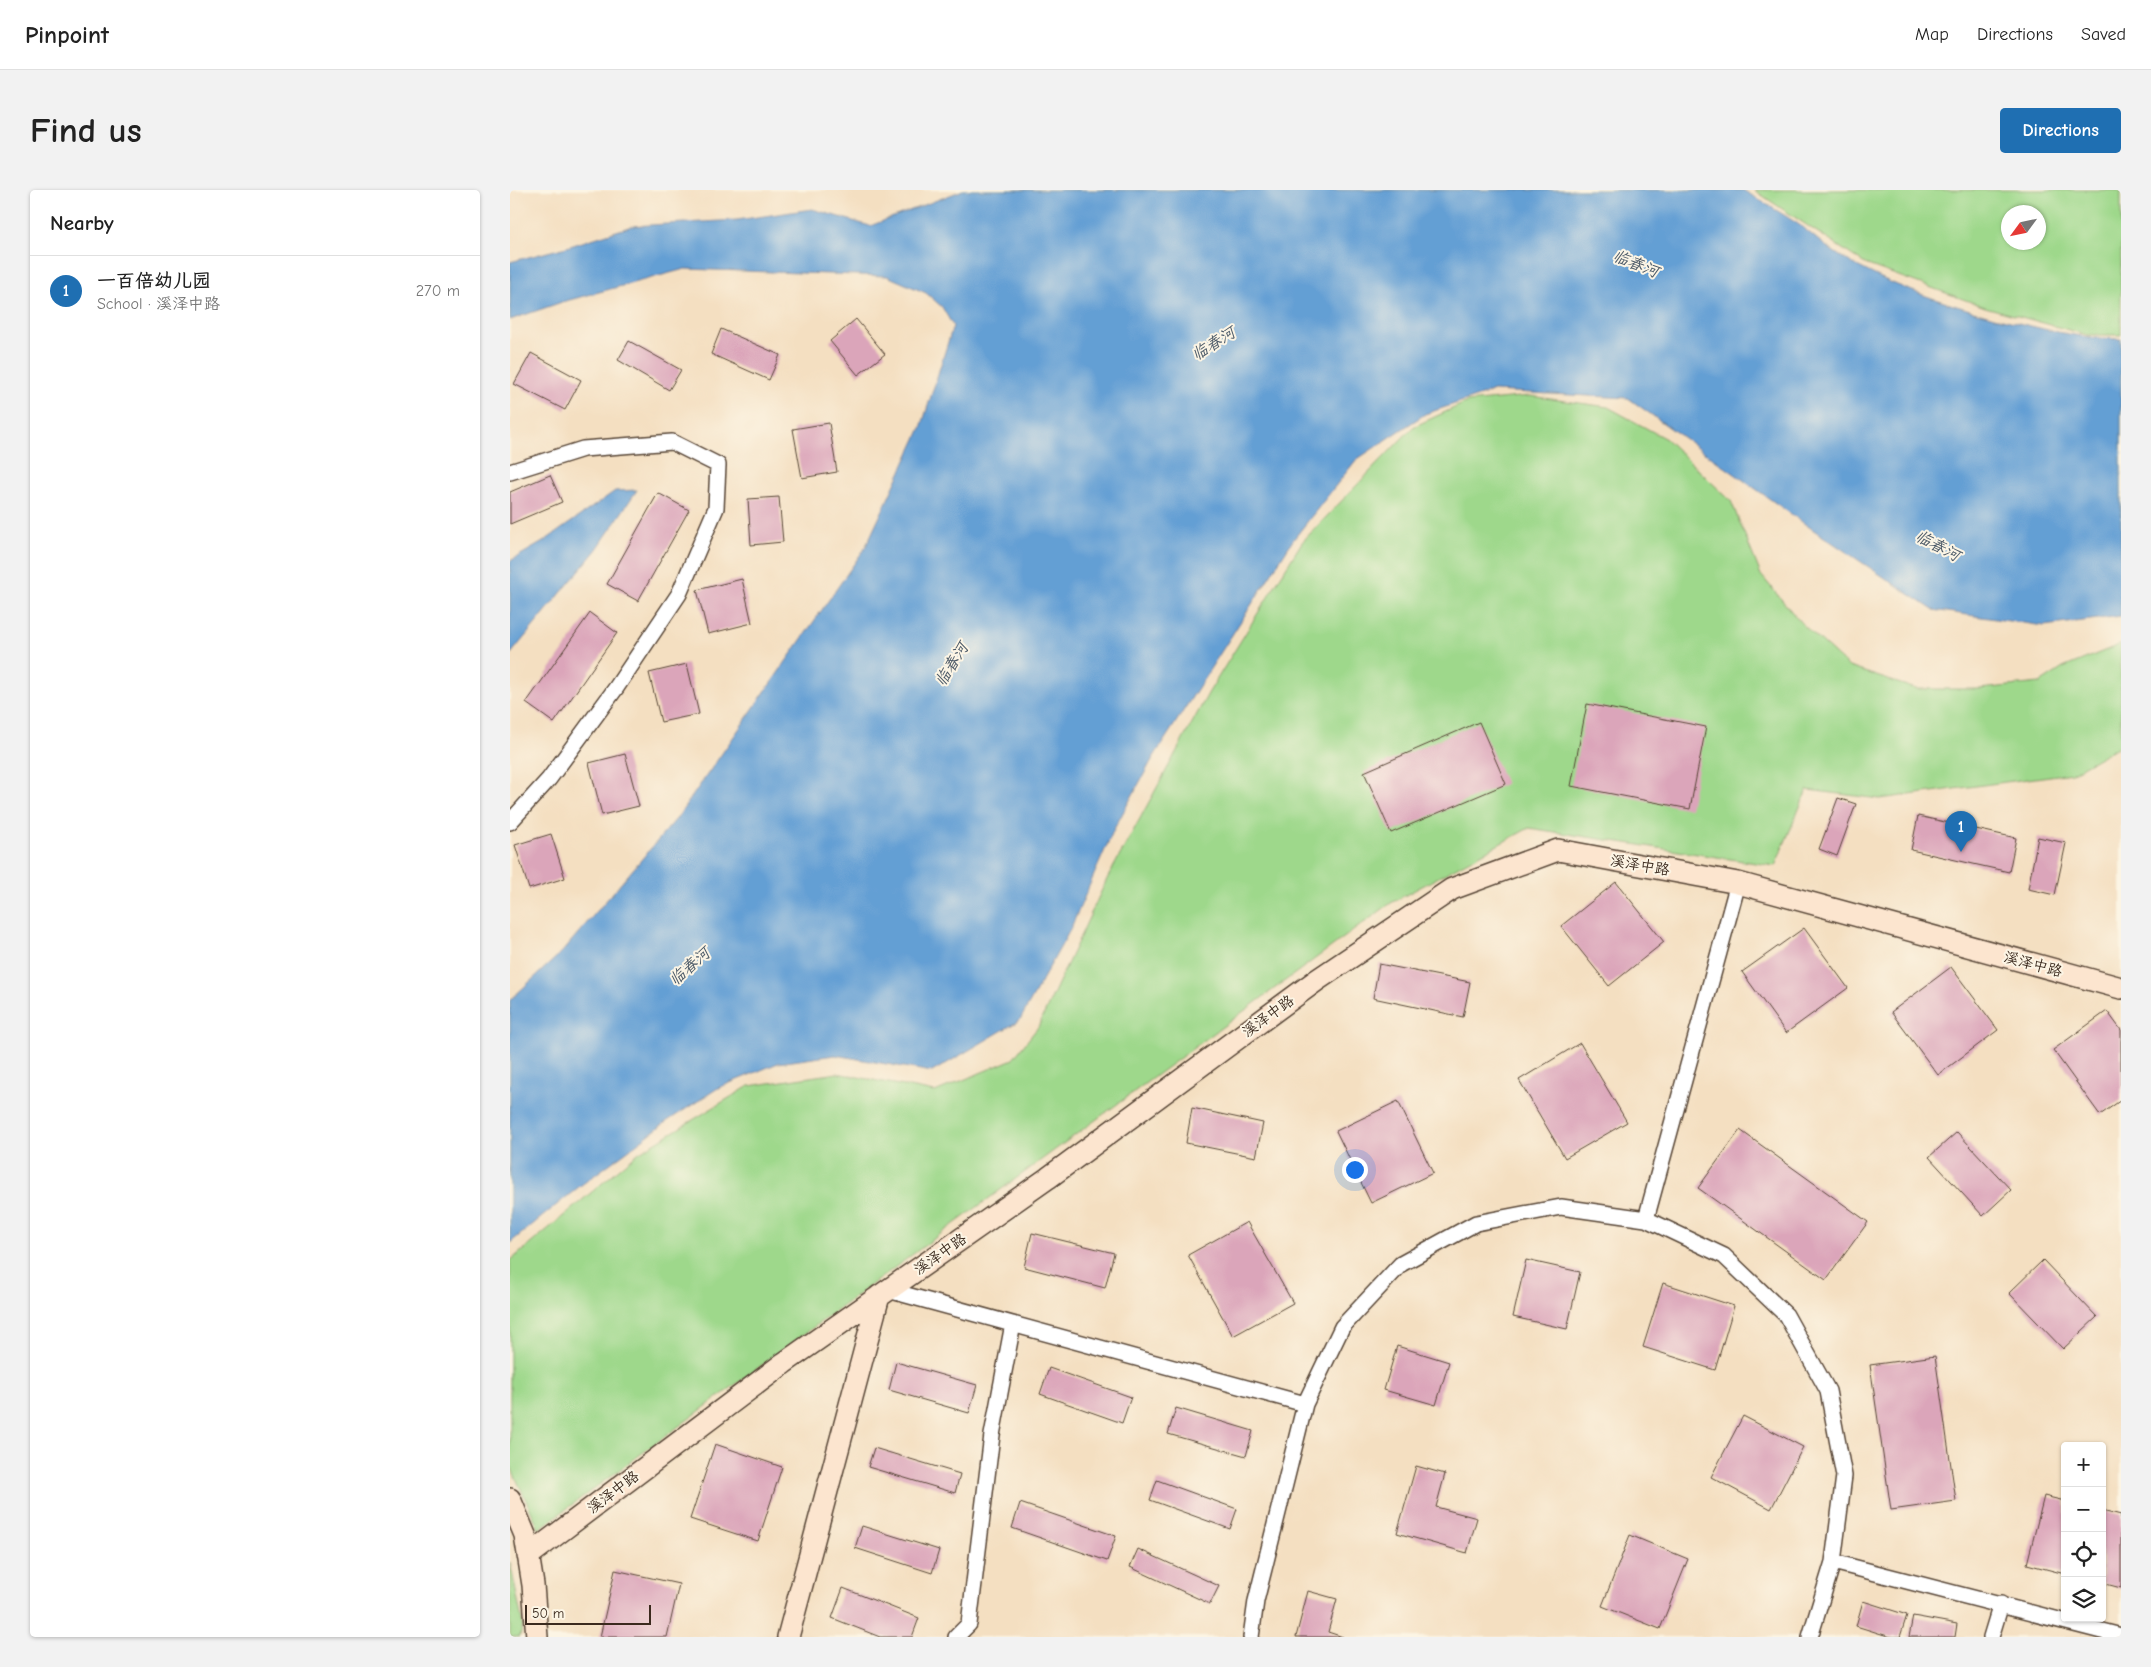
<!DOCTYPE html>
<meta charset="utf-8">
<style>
:root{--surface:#fff;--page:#f2f2f2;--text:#222;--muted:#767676;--line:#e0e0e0;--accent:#1f6fb2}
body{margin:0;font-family:"Comic Neue","LXGW WenKai TC",sans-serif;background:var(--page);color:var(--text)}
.controls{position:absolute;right:15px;bottom:15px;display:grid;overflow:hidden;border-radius:5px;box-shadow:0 1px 4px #0004}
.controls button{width:45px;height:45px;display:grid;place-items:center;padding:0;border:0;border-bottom:1px solid var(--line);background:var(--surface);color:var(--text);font:25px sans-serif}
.compass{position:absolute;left:1491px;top:15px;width:45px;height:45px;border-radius:50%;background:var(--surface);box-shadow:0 1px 4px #0004;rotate:237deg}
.scale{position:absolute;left:15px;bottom:12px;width:126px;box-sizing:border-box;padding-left:5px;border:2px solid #3b2a1e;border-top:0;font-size:14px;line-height:18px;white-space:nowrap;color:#3b2a1e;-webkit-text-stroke:4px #fcf5e5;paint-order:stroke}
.you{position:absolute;left:844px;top:979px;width:18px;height:18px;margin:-12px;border:4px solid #fff;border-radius:50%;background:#1a73e8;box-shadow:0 0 0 8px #1a73e833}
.badge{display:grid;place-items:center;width:32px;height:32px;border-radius:50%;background:var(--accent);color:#fff;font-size:16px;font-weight:700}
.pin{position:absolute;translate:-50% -41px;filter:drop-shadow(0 1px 2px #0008)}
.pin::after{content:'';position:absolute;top:26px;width:18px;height:15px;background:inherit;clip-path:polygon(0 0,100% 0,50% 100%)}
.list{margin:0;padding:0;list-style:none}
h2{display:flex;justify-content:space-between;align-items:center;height:65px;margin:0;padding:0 20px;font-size:21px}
h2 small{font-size:16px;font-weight:400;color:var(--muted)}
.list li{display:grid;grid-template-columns:32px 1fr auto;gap:15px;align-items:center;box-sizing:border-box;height:70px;padding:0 20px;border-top:1px solid var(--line)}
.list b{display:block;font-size:19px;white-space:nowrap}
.list p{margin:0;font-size:16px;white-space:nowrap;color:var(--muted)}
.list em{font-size:16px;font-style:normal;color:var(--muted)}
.icon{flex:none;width:28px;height:28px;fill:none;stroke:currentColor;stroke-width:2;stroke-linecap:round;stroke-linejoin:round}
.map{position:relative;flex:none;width:1611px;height:1447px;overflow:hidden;border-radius:5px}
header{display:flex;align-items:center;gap:30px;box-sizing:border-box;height:70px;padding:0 25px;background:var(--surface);border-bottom:1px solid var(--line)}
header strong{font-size:24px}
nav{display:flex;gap:28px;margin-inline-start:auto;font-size:18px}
.intro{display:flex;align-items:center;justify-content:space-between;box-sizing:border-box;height:120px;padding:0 30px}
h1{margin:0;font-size:35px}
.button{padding:12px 22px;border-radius:5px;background:var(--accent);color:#fff;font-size:18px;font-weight:700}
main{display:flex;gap:30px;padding:0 30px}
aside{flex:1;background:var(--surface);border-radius:5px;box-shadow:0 1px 4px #0004}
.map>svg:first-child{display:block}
.green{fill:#9ed88b;stroke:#6c8154;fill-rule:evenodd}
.water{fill:#639fd4;stroke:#4f6479}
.building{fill:#dba5ba}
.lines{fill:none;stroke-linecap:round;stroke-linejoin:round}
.street-casing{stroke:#574536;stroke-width:18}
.secondary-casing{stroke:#574536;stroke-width:24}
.street{stroke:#fff;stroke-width:15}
.secondary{stroke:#fce5cf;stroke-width:21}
.labels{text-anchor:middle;stroke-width:4;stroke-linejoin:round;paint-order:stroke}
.street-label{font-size:15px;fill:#3b2a1e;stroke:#fcf5e5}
.water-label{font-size:16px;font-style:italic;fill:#4b5967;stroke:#fcf5e5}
</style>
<header>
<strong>Pinpoint</strong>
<nav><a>Map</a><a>Directions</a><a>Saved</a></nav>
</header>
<div class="intro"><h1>Find us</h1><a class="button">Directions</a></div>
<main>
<aside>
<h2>Nearby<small></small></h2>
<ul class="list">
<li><span class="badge">1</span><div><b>一百倍幼儿园</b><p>School · 溪泽中路</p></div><em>270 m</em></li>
</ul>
</aside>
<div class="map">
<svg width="1611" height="1447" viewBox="0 0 1611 1447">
<rect width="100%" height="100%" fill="#fcf5e5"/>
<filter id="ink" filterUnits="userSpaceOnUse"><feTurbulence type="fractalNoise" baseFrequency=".02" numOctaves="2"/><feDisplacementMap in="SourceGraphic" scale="10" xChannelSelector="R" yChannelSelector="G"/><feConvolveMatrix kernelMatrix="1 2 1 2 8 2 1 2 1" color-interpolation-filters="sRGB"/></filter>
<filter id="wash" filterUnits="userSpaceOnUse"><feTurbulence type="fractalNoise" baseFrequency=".0096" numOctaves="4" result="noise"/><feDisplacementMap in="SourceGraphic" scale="20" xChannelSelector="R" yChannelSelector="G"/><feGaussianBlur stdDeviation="1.12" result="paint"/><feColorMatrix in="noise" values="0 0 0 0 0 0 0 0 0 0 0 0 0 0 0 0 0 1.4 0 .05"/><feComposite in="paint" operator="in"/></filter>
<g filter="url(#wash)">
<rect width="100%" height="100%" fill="#f4dfc1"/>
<path class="green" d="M 1244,0 L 1611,0 L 1611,145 L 1577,145 L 1475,117 L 1355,74 ZM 1498,22 L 1528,22 L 1528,52 L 1498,52 Z
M 1020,206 L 1098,217 L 1156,249 L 1221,311 L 1251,385 L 1291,433 L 1339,477 L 1406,499 L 1469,499 L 1530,493 L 1553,478 L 1611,454 L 1611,555 L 1562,583 L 1370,609 L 1297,600 L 1265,676 L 1019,638 L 881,713 L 29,1339 L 0,1275 L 0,1071 L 128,963 L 239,896 L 327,883 L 425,902 L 503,869 L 528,837 L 597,689 L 699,502 L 792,352 L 903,237 L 957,212 Z
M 0,1372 L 13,1435 L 10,1447 L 0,1447 Z"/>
<path class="water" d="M 453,0 L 1233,0 C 1251,11 1270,22 1288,34 C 1302,44 1315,57 1330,66 C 1378,96 1434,113 1488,128 C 1529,138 1569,149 1611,149 L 1611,426 L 1534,436 L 1423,420 L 1302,339 L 1118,208 L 983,201 L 915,224 L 846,270 L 783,350 L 643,568 L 604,639 L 560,740 L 510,830 L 422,882 L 325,865 L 268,873 L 208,898 L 156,932 L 70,996 L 0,1053 L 0,810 L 52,762 L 167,628 L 355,358 L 411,238 L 443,136 L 432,117 L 416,103 L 377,86 L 175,79 L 52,112 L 0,130 L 0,72 L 60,56 L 122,36 L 227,30 L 302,19 L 360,36 Z
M 127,300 L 87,359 L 0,465 L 0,371 L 33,352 L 105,301 Z"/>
<g id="blocks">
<path class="building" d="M 346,129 L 375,164 L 348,185 L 320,151 Z
M 211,139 L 270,165 L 259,190 L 201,164 Z
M 119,151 L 171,180 L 159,200 L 108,170 Z
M 21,163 L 71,190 L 55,220 L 4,194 Z
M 319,233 L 327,282 L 292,288 L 283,239 Z
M 40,285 L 52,312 L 0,334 L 0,302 Z
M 148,303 L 179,320 L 128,411 L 97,394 Z
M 269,307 L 273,352 L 241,355 L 238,309 Z
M 232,389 L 242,433 L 198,444 L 187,400 Z
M 80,423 L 107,443 L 44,533 L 16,513 Z
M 177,474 L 189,524 L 151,532 L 139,483 Z
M 1077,514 L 1196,537 L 1180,619 L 1061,596 Z
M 969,532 L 996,594 L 881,643 L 854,582 Z
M 115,564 L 129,616 L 92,625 L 79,573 Z
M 1328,608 L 1346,614 L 1327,666 L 1309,659 Z
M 1408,626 L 1506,648 L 1499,682 L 1401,660 Z
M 41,644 L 55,688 L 19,699 L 5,655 Z
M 1528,647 L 1556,653 L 1545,705 L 1518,699 Z
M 1106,692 L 1154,752 L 1099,796 L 1051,736 Z
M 1294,738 L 1338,798 L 1276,843 L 1232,782 Z
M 869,774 L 960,792 L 953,827 L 863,808 Z
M 1441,777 L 1488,840 L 1428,885 L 1381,822 Z
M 1597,821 L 1611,840 L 1611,910 L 1590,925 L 1543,860 Z
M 1070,853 L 1117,932 L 1055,968 L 1009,890 Z
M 888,911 L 923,983 L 861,1013 L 826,941 Z
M 682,918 L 753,933 L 746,967 L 676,953 Z
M 1230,940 L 1358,1032 L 1316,1090 L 1188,998 Z
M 1447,942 L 1501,1000 L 1473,1026 L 1419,967 Z
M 737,1032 L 783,1113 L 723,1146 L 678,1065 Z
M 522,1043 L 604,1063 L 595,1098 L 514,1077 Z
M 1016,1070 L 1070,1082 L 1057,1139 L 1003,1127 Z
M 1533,1070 L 1587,1127 L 1553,1159 L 1499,1103 Z
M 1153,1093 L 1224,1116 L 1205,1180 L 1133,1157 Z
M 887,1156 L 939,1172 L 926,1215 L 874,1200 Z
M 1425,1166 L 1446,1311 L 1381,1320 L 1360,1175 Z
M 386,1172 L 467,1195 L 459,1223 L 379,1200 Z
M 539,1178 L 621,1207 L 612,1233 L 530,1204 Z
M 666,1218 L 743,1241 L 736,1266 L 658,1244 Z
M 1233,1226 L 1293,1257 L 1261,1319 L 1201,1287 Z
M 205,1254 L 272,1277 L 248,1351 L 180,1329 Z
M 364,1258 L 450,1284 L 445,1303 L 358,1277 Z
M 906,1276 L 935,1284 L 926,1317 L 967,1328 L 957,1363 L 887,1343 Z
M 647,1290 L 727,1319 L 720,1339 L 640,1310 Z
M 1534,1306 L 1555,1311 L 1555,1384 L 1517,1374 Z
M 510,1313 L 606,1346 L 597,1371 L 502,1338 Z
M 1592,1320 L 1611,1325 L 1611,1398 L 1592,1393 Z
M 352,1336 L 429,1360 L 422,1383 L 345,1358 Z
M 1120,1345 L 1178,1369 L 1150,1439 L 1092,1416 Z
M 628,1359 L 709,1396 L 700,1414 L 620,1377 Z
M 105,1380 L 169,1394 L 157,1447 L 90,1447 Z
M 333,1398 L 409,1428 L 402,1447 L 370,1447 L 322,1428 Z
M 798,1401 L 827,1409 L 818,1442 L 833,1447 L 786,1447 Z
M 1353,1411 L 1397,1425 L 1390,1447 L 1381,1447 L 1346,1436 Z
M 1403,1426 L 1447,1434 L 1445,1447 L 1399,1447 Z"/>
</g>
</g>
<g filter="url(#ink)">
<use href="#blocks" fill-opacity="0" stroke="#574536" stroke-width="1"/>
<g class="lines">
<g class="street-casing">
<path id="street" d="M 0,282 L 73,259 L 162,252 L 208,275 L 206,318 L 169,404 L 106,498 L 39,589 L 0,632
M 1136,1029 L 1228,693
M 378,1100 L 795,1214
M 1323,1372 L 1611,1446
M 446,1447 L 459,1434 L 482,1245 L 503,1134
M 741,1447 L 746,1411 L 795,1214 L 832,1137 L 891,1074 L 966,1033 L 1051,1017 L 1136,1029 L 1214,1066 L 1276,1125 L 1318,1201 L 1334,1286 L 1323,1372 L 1300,1447
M 1481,1447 L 1491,1414"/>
</g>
<g class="secondary-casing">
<path id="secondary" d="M 0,1309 L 15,1345 L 23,1395 L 27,1447
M 18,1366 L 274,1173 L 538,988 L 807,790 L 942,699 L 1048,660 L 1228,693 L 1611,798
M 278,1447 L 369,1106"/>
</g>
<use href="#street" class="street"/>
<use href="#secondary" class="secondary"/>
</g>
</g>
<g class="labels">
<g class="street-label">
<text transform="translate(1130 675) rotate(10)" y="5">溪泽中路</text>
<text transform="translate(1523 774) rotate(15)" y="5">溪泽中路</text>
<text transform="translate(758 826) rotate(-36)" y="5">溪泽中路</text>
<text transform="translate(430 1064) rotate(-35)" y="5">溪泽中路</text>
<text transform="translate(103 1302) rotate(-37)" y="5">溪泽中路</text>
</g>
<g class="water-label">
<text transform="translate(1126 73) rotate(22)" y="6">临春河</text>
<text transform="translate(703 153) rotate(-32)" y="6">临春河</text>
<text transform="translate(1428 355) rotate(28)" y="6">临春河</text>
<text transform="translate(441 474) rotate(-58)" y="6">临春河</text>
<text transform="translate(179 776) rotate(-41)" y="6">临春河</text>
</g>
</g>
</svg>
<div class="controls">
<button>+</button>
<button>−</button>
<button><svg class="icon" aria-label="locate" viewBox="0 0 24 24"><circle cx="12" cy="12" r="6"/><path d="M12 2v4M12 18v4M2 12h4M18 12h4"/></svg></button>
<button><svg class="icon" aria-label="layers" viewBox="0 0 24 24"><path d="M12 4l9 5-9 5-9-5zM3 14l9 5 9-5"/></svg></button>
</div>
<svg class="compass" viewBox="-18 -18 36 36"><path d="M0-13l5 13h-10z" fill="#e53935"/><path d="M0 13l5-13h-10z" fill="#767676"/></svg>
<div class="scale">50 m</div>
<div class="you"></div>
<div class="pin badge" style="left:1451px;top:662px">1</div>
</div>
</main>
